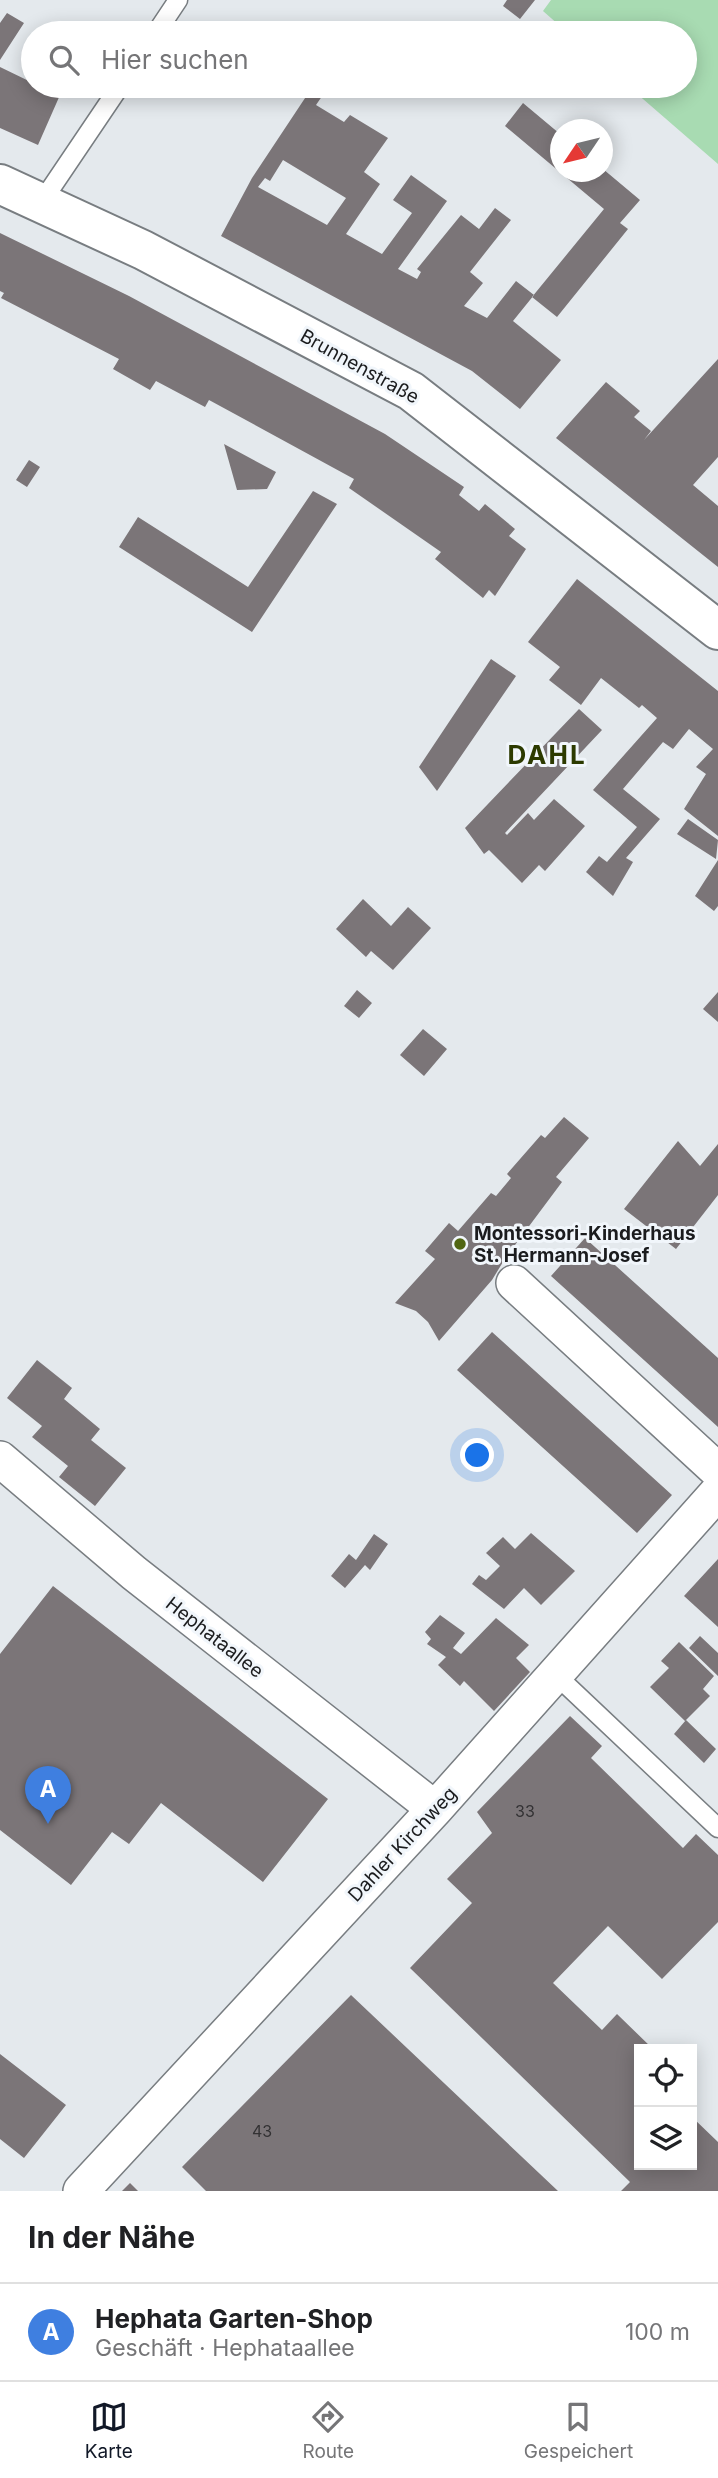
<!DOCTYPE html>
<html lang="de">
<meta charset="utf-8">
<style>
:root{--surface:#fff;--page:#f2f2f2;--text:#202124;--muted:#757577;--line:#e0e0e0;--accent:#111827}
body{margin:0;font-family:Inter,sans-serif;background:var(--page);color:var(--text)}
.controls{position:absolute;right:21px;bottom:21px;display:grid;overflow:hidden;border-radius:0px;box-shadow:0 4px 18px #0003}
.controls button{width:63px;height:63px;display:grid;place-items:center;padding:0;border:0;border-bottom:2px solid var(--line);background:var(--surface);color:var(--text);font:35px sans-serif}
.compass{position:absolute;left:550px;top:119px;width:63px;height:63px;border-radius:50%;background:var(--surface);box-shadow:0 4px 18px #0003;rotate:235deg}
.you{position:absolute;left:478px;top:1456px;width:24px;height:24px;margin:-18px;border:5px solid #fff;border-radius:50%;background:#1a73e8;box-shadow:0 0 0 10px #1a73e833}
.badge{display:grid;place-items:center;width:46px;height:46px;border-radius:50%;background:var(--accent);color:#fff;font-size:23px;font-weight:700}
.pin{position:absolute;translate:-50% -58px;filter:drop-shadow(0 2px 4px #0008)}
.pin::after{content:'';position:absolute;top:37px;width:24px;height:21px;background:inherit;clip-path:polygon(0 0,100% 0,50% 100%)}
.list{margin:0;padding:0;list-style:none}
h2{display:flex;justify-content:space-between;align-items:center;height:91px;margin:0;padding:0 28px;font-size:30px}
h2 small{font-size:23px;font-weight:400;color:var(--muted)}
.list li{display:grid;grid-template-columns:46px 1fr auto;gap:21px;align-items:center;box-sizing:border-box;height:98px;padding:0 28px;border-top:2px solid var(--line)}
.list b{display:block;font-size:26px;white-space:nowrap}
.list p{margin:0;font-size:23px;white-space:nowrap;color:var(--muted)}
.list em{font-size:23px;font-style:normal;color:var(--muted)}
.icon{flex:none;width:38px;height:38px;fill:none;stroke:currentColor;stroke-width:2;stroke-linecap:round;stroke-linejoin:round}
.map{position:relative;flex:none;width:718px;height:2191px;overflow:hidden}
.search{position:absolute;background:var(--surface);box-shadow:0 4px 18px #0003;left:21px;right:21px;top:21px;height:77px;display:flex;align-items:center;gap:18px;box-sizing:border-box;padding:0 24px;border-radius:38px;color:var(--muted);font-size:26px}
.sheet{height:189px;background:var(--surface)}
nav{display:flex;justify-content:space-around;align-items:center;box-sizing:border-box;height:98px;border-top:2px solid var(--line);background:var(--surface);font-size:19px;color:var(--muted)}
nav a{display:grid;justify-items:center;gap:4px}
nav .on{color:var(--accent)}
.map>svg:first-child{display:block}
.green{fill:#a8dbb2}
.building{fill:#7b7578;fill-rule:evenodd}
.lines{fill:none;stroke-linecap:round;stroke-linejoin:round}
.service-casing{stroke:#787d81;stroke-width:21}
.minor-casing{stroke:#787d81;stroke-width:38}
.tertiary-casing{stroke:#787d81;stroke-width:42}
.service{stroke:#fff;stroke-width:18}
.minor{stroke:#fff;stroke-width:35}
.tertiary{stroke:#fff;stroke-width:38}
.poi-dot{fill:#516613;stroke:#f1f6fb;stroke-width:2.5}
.labels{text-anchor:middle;stroke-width:6;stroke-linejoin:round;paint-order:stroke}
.number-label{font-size:16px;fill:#333234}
.street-label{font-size:19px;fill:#1b1c1e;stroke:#f1f6fb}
.poi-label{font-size:19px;font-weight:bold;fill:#1b1c1e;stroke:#f1f6fb;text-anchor:start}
.district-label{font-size:26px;font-weight:bold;letter-spacing:2px;fill:#2c3a00;stroke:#f1f6fb}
</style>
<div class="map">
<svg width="718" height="2191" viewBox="0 0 718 2191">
<rect width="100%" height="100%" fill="#e4e9ed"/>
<path class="green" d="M 551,0 L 718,0 L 718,164 L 628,86 L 685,86 L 685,33 L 568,33 L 543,11 Z"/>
<path class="building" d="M 507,0 L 535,0 L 520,19 L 503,6 Z
M 7,13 L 24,23 L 0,60 L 0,23 Z
M 0,67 L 33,83 L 33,86 L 60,95 L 38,145 L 0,128 Z
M 313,86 L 329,86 L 316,105 L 344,122 L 350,115 L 388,138 L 364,172 L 380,184 L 346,234 L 382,254 L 412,213 L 393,200 L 411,175 L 447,201 L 398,269 L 417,279 L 421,272 L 417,269 L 461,215 L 479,229 L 495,208 L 511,220 L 470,272 L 483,283 L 464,306 L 487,318 L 516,281 L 534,295 L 513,321 L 561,360 L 520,409 L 472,371 L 221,236 L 252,178 ZM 283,160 L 346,198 L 327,225 L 258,187 L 265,178 L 270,181 Z
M 523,103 L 560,134 L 560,172 L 603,172 L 603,169 L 640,200 L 620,223 L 628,229 L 557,317 L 532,297 L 604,209 L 505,126 Z
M 0,233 L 129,296 L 385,434 L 464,487 L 459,495 L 479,511 L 485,504 L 515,529 L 509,536 L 526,549 L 495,596 L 489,590 L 483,598 L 435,559 L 441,552 L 349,488 L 354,479 L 209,400 L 205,407 L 156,381 L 150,390 L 113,369 L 119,359 L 1,298 L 4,293 L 0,291 Z
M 718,359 L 718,457 L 693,485 L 718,506 L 718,567 L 556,438 L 606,382 L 640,411 L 634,417 L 651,431 L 644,440 Z
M 224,444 L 276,472 L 267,489 L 237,490 Z
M 29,460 L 40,467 L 27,487 L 16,480 Z
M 313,491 L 337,504 L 252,632 L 119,547 L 138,517 L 248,587 Z
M 577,579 L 718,691 L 718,836 L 684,809 L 706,774 L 696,767 L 713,749 L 689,729 L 673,749 L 663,742 L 623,789 L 660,819 L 626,858 L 633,862 L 613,896 L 586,872 L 599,856 L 607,862 L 637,827 L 593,790 L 657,718 L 642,705 L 639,708 L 601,678 L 581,705 L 549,680 L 560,667 L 528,642 Z
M 491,659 L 516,676 L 437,791 L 419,767 Z
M 579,709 L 602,730 L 505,833 L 507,835 L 528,813 L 534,820 L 554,799 L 585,826 L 545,871 L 539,865 L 522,883 L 489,850 L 484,854 L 465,828 Z
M 688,819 L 718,840 L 716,859 L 677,834 Z
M 718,860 L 718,906 L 714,911 L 695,896 Z
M 363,899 L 391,926 L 408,907 L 431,928 L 393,970 L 371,951 L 366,957 L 336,929 Z
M 357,990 L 372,1003 L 359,1018 L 344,1006 Z
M 718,992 L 718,1022 L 703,1009 Z
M 423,1029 L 447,1049 L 424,1076 L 400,1055 Z
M 564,1117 L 589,1138 L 556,1177 L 562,1182 L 515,1245 L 526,1254 L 517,1266 L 506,1257 L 492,1280 L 439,1341 L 428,1322 L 416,1311 L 395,1303 L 435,1259 L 425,1251 L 449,1223 L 458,1231 L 491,1193 L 496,1196 L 511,1178 L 507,1174 L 541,1135 L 545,1138 Z
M 678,1141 L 700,1166 L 718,1144 L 718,1195 L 676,1249 L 624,1209 Z
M 585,1238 L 718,1358 L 718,1427 L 551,1276 Z
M 492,1332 L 672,1495 L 637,1533 L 457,1370 Z
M 37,1360 L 72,1388 L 64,1399 L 100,1429 L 91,1440 L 126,1468 L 95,1506 L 59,1477 L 68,1466 L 32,1437 L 42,1426 L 7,1398 Z
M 531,1533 L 575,1571 L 541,1605 L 524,1588 L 504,1609 L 472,1584 L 479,1575 L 486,1580 L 500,1566 L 486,1553 L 503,1537 L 515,1549 Z
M 374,1534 L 388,1544 L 370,1570 L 365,1565 L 345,1588 L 331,1576 L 349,1554 L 356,1560 Z
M 718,1559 L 718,1627 L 684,1596 Z
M 53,1586 L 328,1799 L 263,1882 L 161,1803 L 129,1844 L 112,1832 L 71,1885 L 0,1830 L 0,1654 Z
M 440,1615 L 465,1633 L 453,1648 L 461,1654 L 496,1618 L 529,1645 L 516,1658 L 530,1672 L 494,1711 L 464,1681 L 460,1686 L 438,1665 L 446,1657 L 427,1644 L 431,1639 L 425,1632 Z
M 700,1636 L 718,1653 L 718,1676 L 689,1648 Z
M 679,1642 L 714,1676 L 703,1689 L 710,1696 L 685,1721 L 650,1687 L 669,1668 L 661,1661 Z
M 570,1716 L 602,1746 L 591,1758 L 683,1848 L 696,1834 L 718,1855 L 718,1922 L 662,1979 L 608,1926 L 553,1983 L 602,2030 L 617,2014 L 653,2049 L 639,2049 L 637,2064 L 639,2165 L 692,2165 L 692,2117 L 718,2142 L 718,2191 L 621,2191 L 630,2182 L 410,1968 L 472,1903 L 447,1879 L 492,1833 L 477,1812 Z
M 686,1720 L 716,1749 L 704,1763 L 674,1734 Z
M 351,1995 L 558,2191 L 206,2191 L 182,2167 Z
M 0,2054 L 66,2105 L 24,2158 L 0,2139 Z
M 130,2183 L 138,2191 L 122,2191 Z"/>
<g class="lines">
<g class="service-casing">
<path id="service" d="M 156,33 L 178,0
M 41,203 L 120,86
M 556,1675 L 718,1828"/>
</g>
<g class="minor-casing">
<path id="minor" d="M 514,1283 L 718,1471
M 0,1459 L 134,1573 L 435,1809
M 81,2191 L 435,1809 L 718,1492"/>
</g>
<g class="tertiary-casing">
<path id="tertiary" d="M 0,184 L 143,250 L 411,391 L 718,630"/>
</g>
<use href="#service" class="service"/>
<use href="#minor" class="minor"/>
<use href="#tertiary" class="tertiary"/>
</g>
<circle class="poi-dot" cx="460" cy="1244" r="7"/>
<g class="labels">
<g class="number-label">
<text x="525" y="1817">33</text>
<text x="262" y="2137">43</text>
</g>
<g class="street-label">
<text transform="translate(360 366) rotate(29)" y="7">Brunnenstraße</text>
<text transform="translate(215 1637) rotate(38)" y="7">Hephataallee</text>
<text transform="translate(402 1844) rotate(-47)" y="7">Dahler Kirchweg</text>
</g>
<g class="poi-label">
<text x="474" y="1240">Montessori-Kinderhaus<tspan x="474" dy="22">St. Hermann-Josef</tspan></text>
</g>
<g class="district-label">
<text x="547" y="764">DAHL</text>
</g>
</g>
</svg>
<div class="controls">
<button><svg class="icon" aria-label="locate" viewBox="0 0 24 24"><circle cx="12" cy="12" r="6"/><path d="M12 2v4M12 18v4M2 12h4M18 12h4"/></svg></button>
<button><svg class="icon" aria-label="layers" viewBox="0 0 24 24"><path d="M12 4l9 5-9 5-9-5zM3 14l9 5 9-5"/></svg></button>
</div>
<svg class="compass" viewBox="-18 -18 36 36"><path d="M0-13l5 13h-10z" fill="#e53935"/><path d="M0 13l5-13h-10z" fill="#757577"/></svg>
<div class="you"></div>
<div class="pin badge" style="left:48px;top:1824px;background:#3f7fe0">A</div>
<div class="search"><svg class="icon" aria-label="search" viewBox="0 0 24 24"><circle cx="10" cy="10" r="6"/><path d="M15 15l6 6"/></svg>Hier suchen</div>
</div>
<section class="sheet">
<h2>In der Nähe<small></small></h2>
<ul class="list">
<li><span class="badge" style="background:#3f7fe0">A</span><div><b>Hephata Garten-Shop</b><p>Geschäft · Hephataallee</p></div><em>100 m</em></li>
</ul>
</section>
<nav>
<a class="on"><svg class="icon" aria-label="map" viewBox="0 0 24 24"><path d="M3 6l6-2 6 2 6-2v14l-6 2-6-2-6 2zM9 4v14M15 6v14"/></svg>Karte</a>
<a><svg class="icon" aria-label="directions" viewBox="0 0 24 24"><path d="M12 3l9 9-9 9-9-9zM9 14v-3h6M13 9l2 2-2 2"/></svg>Route</a>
<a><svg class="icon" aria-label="saved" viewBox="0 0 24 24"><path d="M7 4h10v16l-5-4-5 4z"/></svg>Gespeichert</a>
</nav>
